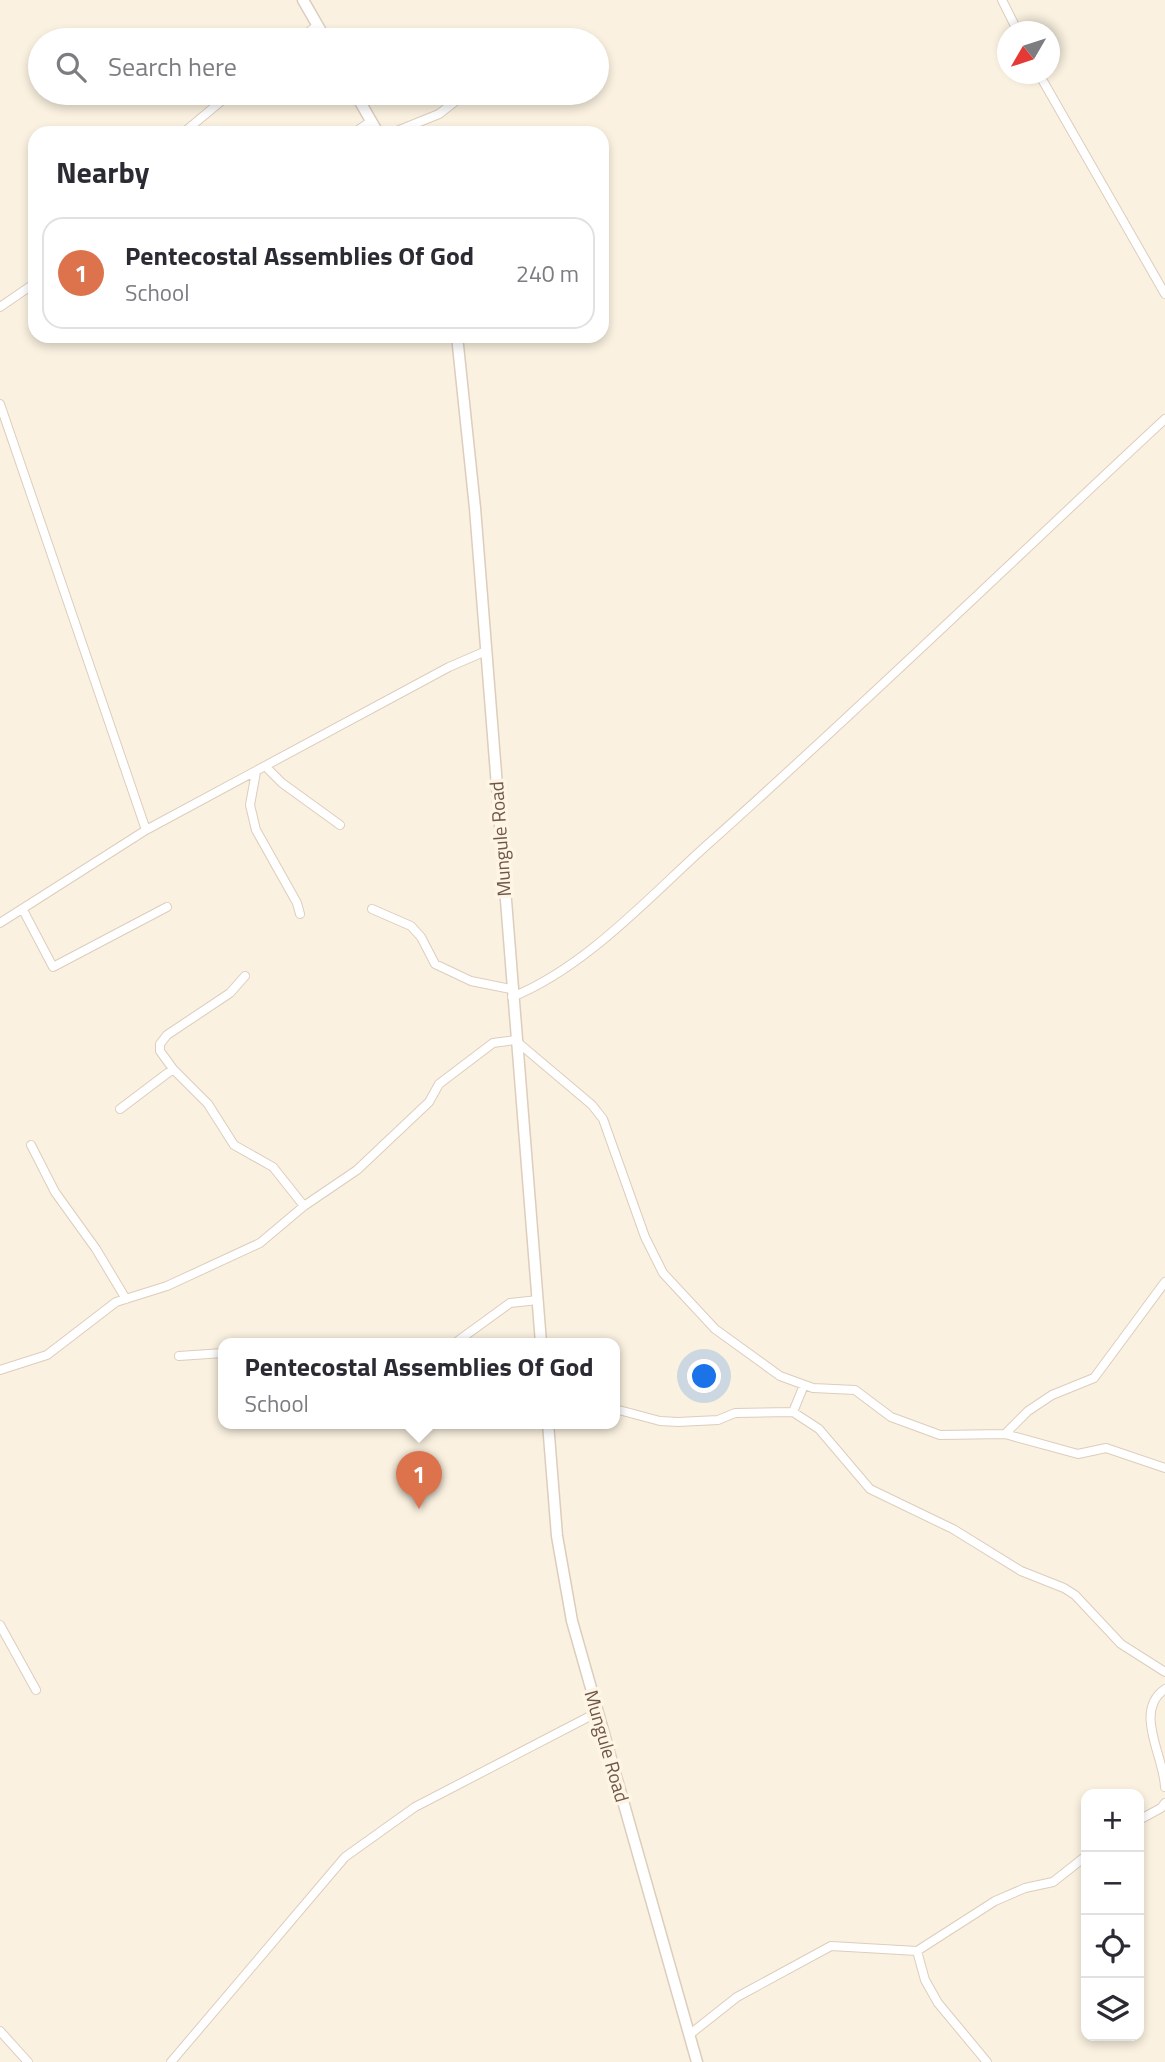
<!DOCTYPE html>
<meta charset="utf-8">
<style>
:root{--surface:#fff;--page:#f2f2f3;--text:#2b2b33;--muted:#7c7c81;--line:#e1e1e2;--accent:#dd734c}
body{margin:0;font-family:"Titillium Web",sans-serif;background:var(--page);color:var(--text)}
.controls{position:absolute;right:21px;bottom:21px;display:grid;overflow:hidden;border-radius:14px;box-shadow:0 4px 10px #0003}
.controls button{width:63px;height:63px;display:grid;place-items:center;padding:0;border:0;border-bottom:2px solid var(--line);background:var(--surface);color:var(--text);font:35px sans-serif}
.compass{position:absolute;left:997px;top:21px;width:63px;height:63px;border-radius:50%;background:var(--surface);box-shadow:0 4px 10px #0003;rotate:231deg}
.you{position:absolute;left:705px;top:1377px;width:24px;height:24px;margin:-18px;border:5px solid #fff;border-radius:50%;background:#1a73e8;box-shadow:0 0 0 10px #1a73e833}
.badge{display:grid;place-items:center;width:46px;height:46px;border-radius:50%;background:var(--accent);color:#fff;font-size:23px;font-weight:700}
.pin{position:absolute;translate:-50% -58px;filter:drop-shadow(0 2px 4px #0008)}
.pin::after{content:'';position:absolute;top:37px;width:24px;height:21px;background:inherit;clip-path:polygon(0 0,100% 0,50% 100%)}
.popup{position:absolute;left:218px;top:1338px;width:402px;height:91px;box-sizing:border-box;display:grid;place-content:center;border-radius:14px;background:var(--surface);filter:drop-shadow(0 2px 5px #0005);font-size:23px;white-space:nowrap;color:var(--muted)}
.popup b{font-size:26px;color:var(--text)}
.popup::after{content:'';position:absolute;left:50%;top:100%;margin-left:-14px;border:14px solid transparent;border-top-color:var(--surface)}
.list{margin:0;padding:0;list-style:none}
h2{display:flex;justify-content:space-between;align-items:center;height:91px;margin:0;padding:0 28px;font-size:30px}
h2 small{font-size:23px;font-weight:400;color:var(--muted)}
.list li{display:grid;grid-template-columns:46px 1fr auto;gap:21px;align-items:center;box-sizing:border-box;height:112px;margin:0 14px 14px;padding:0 14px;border:2px solid var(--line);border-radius:21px}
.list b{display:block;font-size:26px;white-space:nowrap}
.list p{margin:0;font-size:23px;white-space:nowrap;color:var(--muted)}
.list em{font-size:23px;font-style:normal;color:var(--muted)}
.icon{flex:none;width:38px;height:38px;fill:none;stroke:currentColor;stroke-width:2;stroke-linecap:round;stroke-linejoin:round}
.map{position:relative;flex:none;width:1165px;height:2062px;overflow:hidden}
.search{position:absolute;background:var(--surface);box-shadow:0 4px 10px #0003;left:28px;top:28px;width:581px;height:77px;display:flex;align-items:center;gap:18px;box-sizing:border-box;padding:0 24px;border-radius:38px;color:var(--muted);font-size:26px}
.panel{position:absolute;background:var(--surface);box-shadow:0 4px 10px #0003;left:28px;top:126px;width:581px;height:217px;border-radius:21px}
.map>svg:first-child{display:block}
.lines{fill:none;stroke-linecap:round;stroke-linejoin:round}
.minor-casing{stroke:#ddcdbd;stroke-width:10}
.tertiary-casing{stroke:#ddcdbd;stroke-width:13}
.minor{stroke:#fff;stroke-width:8}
.tertiary{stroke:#fff;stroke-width:10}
.labels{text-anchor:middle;stroke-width:7;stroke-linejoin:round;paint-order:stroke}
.street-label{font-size:19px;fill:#6f5849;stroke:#fef5e5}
</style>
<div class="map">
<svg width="1165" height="2062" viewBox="0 0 1165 2062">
<rect width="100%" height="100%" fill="#faf1e0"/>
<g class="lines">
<g class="minor-casing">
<path id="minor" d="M 1002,0 L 1018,32
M 298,40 L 318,25
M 1039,74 L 1165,294
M 183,133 L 231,93
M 354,133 L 371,121
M 392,133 L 439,114 L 466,93
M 0,307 L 35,283
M 0,404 L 146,830
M 266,767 L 282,783 L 340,825
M 256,772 L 250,805 L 256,830 L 297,903 L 300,914
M 372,909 L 411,926 L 421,937 L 435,964 L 471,981 L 511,989
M 23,910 L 53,967 L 167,907
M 0,923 L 146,830 L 449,667 L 486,651
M 245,976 L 230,993 L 167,1035 L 160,1044 L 160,1051 L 173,1069 L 208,1104 L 234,1145 L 273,1167 L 304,1206
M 512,997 C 585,968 649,897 707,845 C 863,706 1012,561 1165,419
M 120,1109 L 173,1069
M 31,1145 L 55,1192 L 96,1249 L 126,1299
M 455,1343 L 510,1303 L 538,1300
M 179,1356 L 223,1353
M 0,1370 L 47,1355 L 116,1302 L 167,1286 L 260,1243 L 304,1206 L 357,1170 L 429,1102 L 439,1084 L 493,1043 L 515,1040 L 592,1105 L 603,1119 L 645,1237 L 663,1273 L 715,1329 L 780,1376 L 813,1388 L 855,1390 L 891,1417 L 940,1435 L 1005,1434 L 1078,1454 L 1106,1448 L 1165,1468
M 615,1409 L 660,1421 L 678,1422 L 718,1420 L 735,1413 L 793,1412 L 819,1429 L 870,1489 L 953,1529 L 1021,1571 L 1064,1588 L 1075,1595 L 1121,1644 L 1165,1672
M 793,1412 L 804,1385
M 1005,1434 L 1028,1411 L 1052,1395 L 1094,1378 L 1165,1282
M 0,1625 L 36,1690
M 1165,1689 C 1133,1711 1164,1756 1165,1787
M 1139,1820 L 1161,1808 L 1165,1803
M 917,1951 L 925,1980 L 938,2003 L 987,2062
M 0,2031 L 28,2062
M 689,2035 L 737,1997 L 831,1946 L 917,1951 L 995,1901 L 1025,1888 L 1053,1882 L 1086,1856
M 171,2062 L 345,1857 L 415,1807 L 598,1712"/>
</g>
<g class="tertiary-casing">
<path id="tertiary" d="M 303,0 L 326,40
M 355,93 L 378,133
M 457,336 L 475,508 L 541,1343
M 548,1423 L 557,1536 L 572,1621 L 697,2062"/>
</g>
<use href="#minor" class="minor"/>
<use href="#tertiary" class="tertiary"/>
</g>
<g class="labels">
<g class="street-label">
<text transform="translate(500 839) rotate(-94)" y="7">Mungule Road</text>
<text transform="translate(607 1746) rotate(74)" y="7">Mungule Road</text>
</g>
</g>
</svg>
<div class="controls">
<button>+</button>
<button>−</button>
<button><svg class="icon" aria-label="locate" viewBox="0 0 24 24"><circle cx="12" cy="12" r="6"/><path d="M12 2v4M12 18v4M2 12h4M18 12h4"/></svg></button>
<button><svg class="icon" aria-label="layers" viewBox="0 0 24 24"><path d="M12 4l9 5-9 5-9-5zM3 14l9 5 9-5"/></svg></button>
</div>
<svg class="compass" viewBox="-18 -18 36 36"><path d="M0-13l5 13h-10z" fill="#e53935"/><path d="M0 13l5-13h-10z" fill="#7c7c81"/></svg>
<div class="you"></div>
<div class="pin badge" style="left:419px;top:1509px">1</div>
<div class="popup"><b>Pentecostal Assemblies Of God</b>School</div>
<div class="search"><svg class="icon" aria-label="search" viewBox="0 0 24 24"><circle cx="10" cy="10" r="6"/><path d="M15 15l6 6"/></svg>Search here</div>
<section class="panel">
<h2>Nearby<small></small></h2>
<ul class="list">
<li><span class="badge">1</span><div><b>Pentecostal Assemblies Of God</b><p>School</p></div><em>240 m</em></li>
</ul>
</section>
</div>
